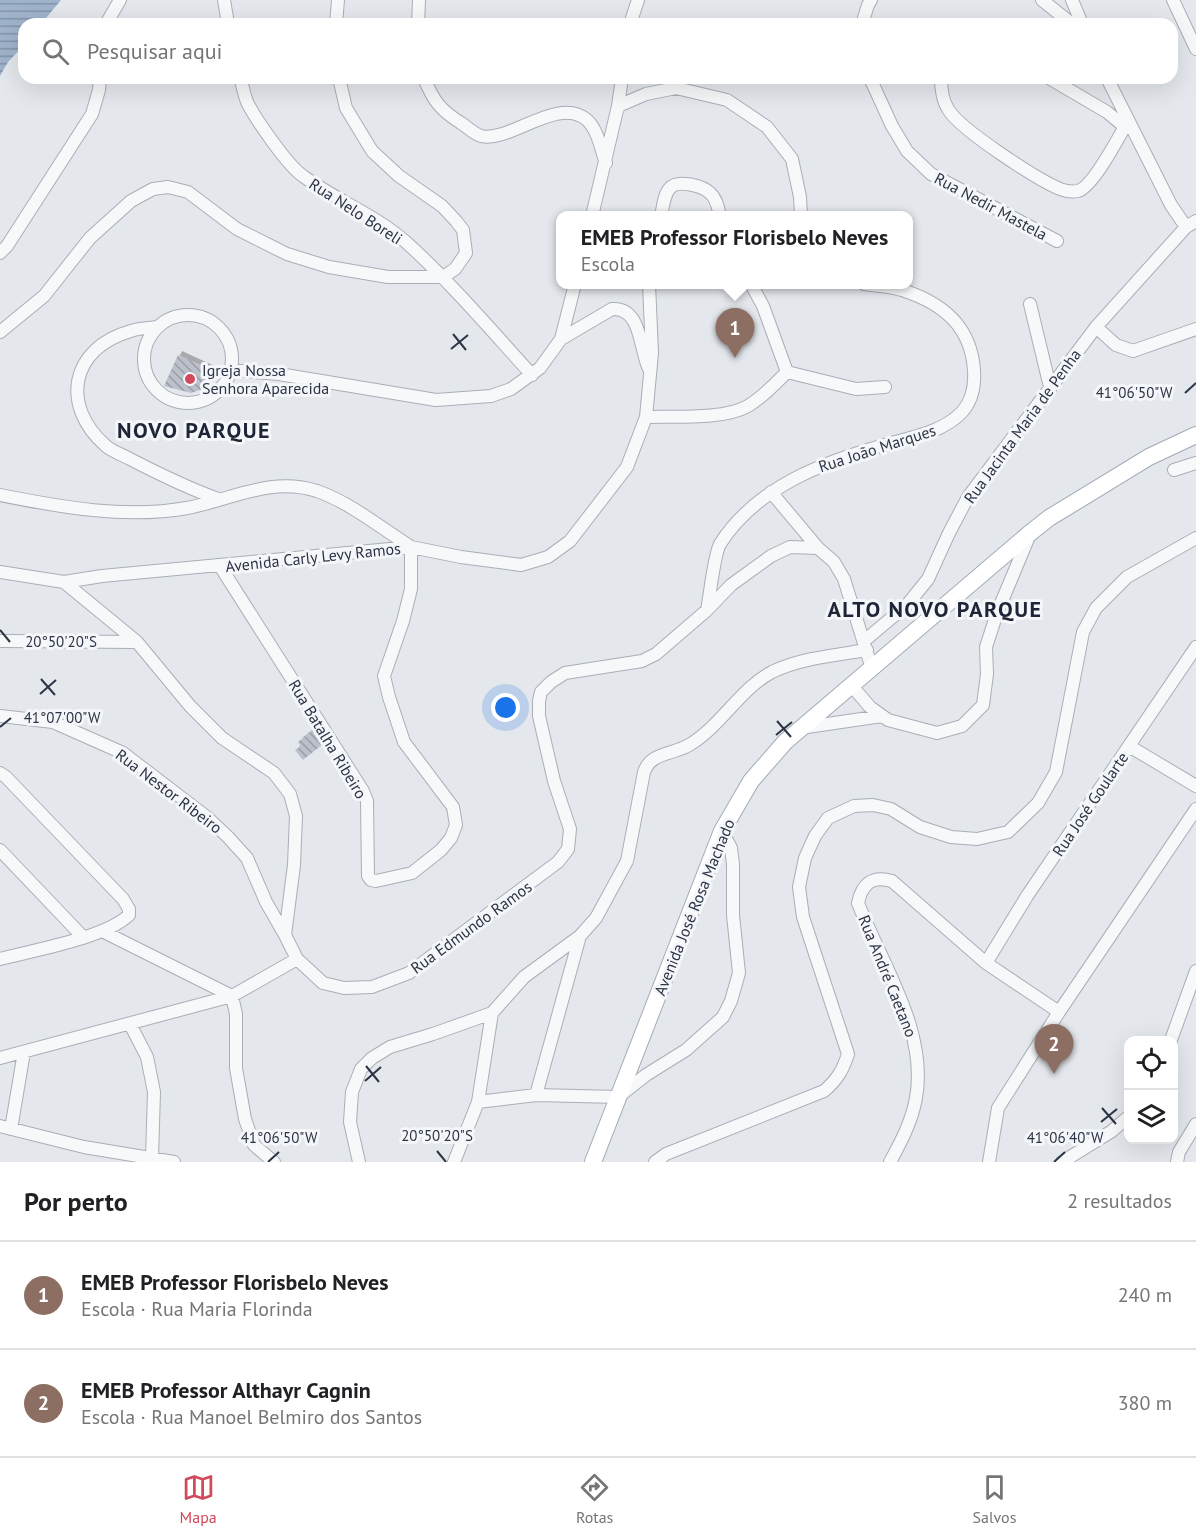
<!DOCTYPE html>
<html lang="pt">
<meta charset="utf-8">
<style>
:root{--surface:#fff;--page:#f6f6f6;--text:#202124;--muted:#757577;--line:#e0e0e0;--accent:#d1495b}
body{margin:0;font-family:"PT Sans",sans-serif;background:var(--page);color:var(--text)}
.controls{position:absolute;right:18px;bottom:18px;display:grid;overflow:hidden;border-radius:12px;box-shadow:0 6px 24px #0002}
.controls button{width:54px;height:54px;display:grid;place-items:center;padding:0;border:0;border-bottom:2px solid var(--line);background:var(--surface);color:var(--text);font:30px sans-serif}
.you{position:absolute;left:506px;top:708px;width:21px;height:21px;margin:-15px;border:4px solid #fff;border-radius:50%;background:#1a73e8;box-shadow:0 0 0 9px #1a73e833}
.badge{display:grid;place-items:center;width:39px;height:39px;border-radius:50%;background:var(--accent);color:#fff;font-size:20px;font-weight:700}
.pin{position:absolute;translate:-50% -50px;filter:drop-shadow(0 2px 3px #0008)}
.pin::after{content:'';position:absolute;top:32px;width:21px;height:18px;background:inherit;clip-path:polygon(0 0,100% 0,50% 100%)}
.popup{position:absolute;left:556px;top:211px;width:357px;height:78px;box-sizing:border-box;display:grid;place-content:center;border-radius:12px;background:var(--surface);filter:drop-shadow(0 2px 4px #0005);font-size:20px;white-space:nowrap;color:var(--muted)}
.popup b{font-size:22px;color:var(--text)}
.popup::after{content:'';position:absolute;left:50%;top:100%;margin-left:-12px;border:12px solid transparent;border-top-color:var(--surface)}
.list{margin:0;padding:0;list-style:none}
h2{display:flex;justify-content:space-between;align-items:center;height:78px;margin:0;padding:0 24px;font-size:26px}
h2 small{font-size:20px;font-weight:400;color:var(--muted)}
.list li{display:grid;grid-template-columns:39px 1fr auto;gap:18px;align-items:center;box-sizing:border-box;height:108px;padding:0 24px;border-top:2px solid var(--line)}
.list b{display:block;font-size:22px;white-space:nowrap}
.list p{margin:0;font-size:20px;white-space:nowrap;color:var(--muted)}
.list em{font-size:20px;font-style:normal;color:var(--muted)}
.icon{flex:none;width:33px;height:33px;fill:none;stroke:currentColor;stroke-width:2;stroke-linecap:round;stroke-linejoin:round}
.map{position:relative;flex:none;width:1196px;height:1162px;overflow:hidden}
.search{position:absolute;background:var(--surface);box-shadow:0 6px 24px #0002;left:18px;right:18px;top:18px;height:66px;display:flex;align-items:center;gap:15px;box-sizing:border-box;padding:0 21px;border-radius:18px;color:var(--muted);font-size:22px}
.sheet{height:294px;background:var(--surface)}
nav{display:flex;justify-content:space-around;align-items:center;box-sizing:border-box;height:84px;border-top:2px solid var(--line);background:var(--surface);font-size:16px;color:var(--muted)}
nav a{display:grid;justify-items:center;gap:3px}
nav .on{color:var(--accent)}
.map>svg:first-child{display:block}
.water{fill:url(#water-rules)}
.building{fill:url(#building-back-hatch);filter:url(#shadow)}
.lines{fill:none;stroke-linecap:round;stroke-linejoin:round}
.minor-casing{stroke:#a9aeb7;stroke-width:14}
.major-casing{stroke:#a3abb8;stroke-width:18}
.minor{stroke:#f7f8fa;stroke-width:12}
.major{stroke:#fff;stroke-width:16}
.ticks{fill:none;stroke:#2b3445;stroke-width:2}
.poi-dot{fill:#d1495b;stroke:#f4f6f9;stroke-width:2}
.labels{text-anchor:middle;stroke-width:6;stroke-linejoin:round;paint-order:stroke}
.street-label{font-size:16px;fill:#2b3445;stroke:#f4f6f9}
.poi-label{font-size:16px;fill:#2b3445;stroke:#f4f6f9;text-anchor:start}
.district-label{font-size:22px;font-weight:bold;letter-spacing:1.5px;fill:#1d2536;stroke:#f4f6f9}
.ticks-label{font-size:15px;text-anchor:middle;fill:#2b3445;stroke:#f4f6f9;stroke-width:6;stroke-linejoin:round;paint-order:stroke}
</style>
<div class="map">
<svg width="1196" height="1162" viewBox="0 0 1196 1162">
<defs>
<pattern id="water-rules" width="6" height="5" patternUnits="userSpaceOnUse" patternTransform="scale(1.5)"><rect width="6" height="5" fill="#9fb4cc"/><path d="M0 2.5h6" fill="none" stroke="#8293a7"/></pattern>
<pattern id="building-back-hatch" width="6" height="6" patternUnits="userSpaceOnUse" patternTransform="scale(1.5)"><rect width="6" height="6" fill="#bbc0ca"/><path d="M-1 5l2 2M0 0l6 6M5-1l2 2" fill="none" stroke="#989da6"/></pattern>
<filter id="shadow"><feDropShadow dx="4" dy="-4" stdDeviation="0" flood-color="#0004"/></filter>
</defs>
<rect width="100%" height="100%" fill="#e4e7ec"/>
<path class="water" d="M 0,0 L 61,0 L 41,24 L 24,24 L 24,45 L 8,62 L 0,76 Z"/>
<path class="building" d="M 178,355 L 215,372 L 208,387 L 191,393 L 164,386 Z
M 314,729 L 323,744 L 303,760 L 295,750 L 301,746 L 298,742 Z"/>
<g class="lines">
<g class="minor-casing">
<path id="minor" d="M 224,0 L 228,24
M 1042,0 L 1072,24
M 1072,0 L 1082,24
M 1173,0 L 1196,49
M 106,24 L 120,0
M 336,24 L 338,0
M 418,24 L 419,0
M 630,24 L 638,0
M 862,24 L 868,5 L 871,0
M 240,78 C 243,86 244,96 248,104 C 257,121 288,166 303,176 C 337,201 376,215 407,243 C 452,284 491,330 532,375
M 339,78 L 346,108 L 372,151 L 399,176 L 442,206 L 456,221 L 463,230 L 466,253 L 455,269 L 443,277
M 424,78 C 433,100 440,110 461,123 C 467,127 474,134 481,136 C 510,143 558,95 587,120 C 598,130 601,150 606,163
M 870,78 L 892,126 L 907,151 L 931,174 L 1057,241
M 941,78 C 941,88 943,101 948,109 C 959,129 1038,180 1060,189 C 1065,191 1073,192 1078,191 C 1093,187 1120,135 1128,121
M 1049,78 L 1107,112 L 1125,127
M 1107,78 L 1171,205 L 1186,227
M 618,106 L 646,94 L 676,88 L 727,100 L 767,127 L 792,159 L 800,197 L 801,216
M 592,216 L 618,106 L 622,78
M 661,216 C 663,207 664,194 670,188 C 678,179 703,186 710,193 C 717,199 718,208 720,216
M 0,253 L 7,246 L 92,114 L 99,90 L 100,78
M 751,284 L 763,306 L 787,372
M 1030,304 L 1050,387
M144 359a44 44 0 1 1 88 0a44 44 0 1 1-88 0Z
M 158,327 C 149,328 139,328 131,331 C 70,348 60,406 106,446 C 113,452 123,455 130,459 C 159,474 188,488 218,499
M 1096,327 L 1116,345 L 1133,351 L 1196,329
M 0,332 L 44,296 L 90,238 L 131,201 L 153,189 L 168,187 L 188,192 L 237,229 L 287,254 L 329,267 L 388,277 L 443,277
M 561,339 L 612,309 C 643,307 639,352 650,371
M 231,370 L 279,374 L 436,400 L 491,396 L 511,389 L 540,368 L 561,339 L 575,284
M 787,372 L 856,389 L 885,387
M 646,417 C 675,416 723,420 748,406 C 763,397 775,384 787,372
M 1174,470 L 1196,463
M 771,492 L 818,548
M 0,495 C 60,507 126,519 187,508 C 231,500 271,476 317,491 C 351,503 381,528 411,547 L 411,589 L 403,621 L 384,676 L 389,697 L 404,742 L 453,807 L 456,825 L 451,838 L 441,850 L 412,873 L 376,881 L 371,880 L 368,876 L 367,801 L 363,791 L 220,566
M 0,572 L 64,582 L 102,576 L 411,547 L 461,557 L 521,565 L 548,557 L 570,541 L 627,467 L 646,417 L 652,353 L 649,284
M 64,582 L 137,642 L 190,706 L 222,738 L 274,773 L 290,794 L 296,816 L 294,865 L 285,935 L 297,959 L 323,983 L 344,988 L 372,987 L 409,973 L 558,862 L 568,849 L 570,829 L 554,781 L 539,716 L 539,701 L 541,692 L 551,682 L 565,673 L 642,661 L 656,654 L 706,611 L 731,585 L 771,556 L 790,547 L 818,548 L 834,562 L 844,579 L 872,669
M 707,610 C 710,595 714,555 720,544 C 757,486 826,461 888,444 C 913,437 943,432 962,412 C 973,400 975,385 974,370 C 971,327 944,304 905,291 C 892,286 877,286 864,284
M 0,641 L 137,642
M 864,641 L 907,605 L 928,579 L 949,533 L 968,497 L 1096,327 L 1186,227 L 1196,221
M 851,685 L 870,707 L 888,720 L 937,733 L 962,726 L 983,705 L 987,674 L 986,647 L 997,613 L 1030,534
M 0,716 L 53,722 L 123,753 L 208,818 L 228,837 L 247,858 L 266,902 L 285,935
M 800,728 L 882,716
M 1129,746 L 1196,786
M 0,773 L 6,777 L 123,899 L 129,909 L 129,915 C 105,938 34,950 0,959
M 0,850 L 83,937
M 104,932 L 232,996
M 986,963 L 1027,896 L 1196,647
M 232,996 L 236,1014 L 236,1068 L 245,1119 L 254,1145 L 274,1162
M 130,1024 L 147,1057 L 154,1092 L 152,1158
M 1171,1040 L 1196,971
M 0,1058 L 232,996 L 297,959
M 536,1095 L 580,936
M 478,1102 L 536,1095 L 618,1097 L 646,1075 L 686,1050 L 723,1017 L 731,1001 L 739,973 L 733,915 L 733,864 L 731,848 L 722,831
M 0,1126 L 84,1147 L 174,1162
M 11,1129 L 24,1052
M 359,1162 L 350,1122 L 352,1092 L 361,1069 L 372,1058 L 390,1047 L 433,1034 L 492,1013 L 524,977 L 580,936 L 596,918 L 627,861 L 644,772 C 651,752 672,755 689,745 C 720,727 741,688 772,672 C 801,658 836,655 867,650
M 454,1162 L 478,1102 L 492,1013
M 655,1162 L 666,1154 L 824,1091 C 837,1080 843,1070 848,1054 L 803,917 L 799,887 L 805,858 L 815,836 L 828,818 L 854,806 L 873,805 L 891,809 L 920,827 L 951,837 L 977,839 L 1008,832 L 1038,803 L 1056,772 L 1083,632 L 1096,608 L 1127,577 L 1196,538
M 890,1162 C 901,1142 912,1121 916,1098 C 928,1031 882,965 858,903 C 862,884 872,875 892,881 L 986,963 L 1059,1012
M 989,1162 L 998,1108 L 1059,1012 L 1196,809
M 1062,1162 L 1112,1131 L 1128,1117
M 1177,1162 L 1179,1152 L 1196,1124"/>
</g>
<g class="major-casing">
<path id="major" d="M 593,1162 L 722,831 L 751,781 L 785,742 L 1030,533 L 1049,518 L 1149,457 L 1196,435"/>
</g>
<use href="#minor" class="minor"/>
<use href="#major" class="major"/>
</g>
<path class="ticks" d="M 453,334 L 466,350M 451,349 L 468,335M 1185,393 L 1196,383M 0,630 L 10,642M 41,679 L 55,695M 40,694 L 56,680M 777,721 L 791,737M 0,727 L 11,718M 776,735 L 792,722M 366,1066 L 379,1082M 365,1081 L 381,1067M 1102,1108 L 1116,1124M 1101,1122 L 1117,1109M 437,1151 L 446,1162M 268,1162 L 279,1152M 1054,1162 L 1065,1152"/>
<circle class="poi-dot" cx="190" cy="379" r="6"/>
<g class="labels">
<g class="street-label">
<text transform="translate(991 206) rotate(28)" y="6">Rua Nedir Mastela</text>
<text transform="translate(356 211) rotate(33)" y="6">Rua Nelo Boreli</text>
<text transform="translate(1022 426) rotate(-54)" y="6">Rua Jacinta Maria de Penha</text>
<text transform="translate(877 448) rotate(-18)" y="6">Rua João Marques</text>
<text transform="translate(313 557) rotate(-6)" y="6">Avenida Carly Levy Ramos</text>
<text transform="translate(328 739) rotate(59)" y="6">Rua Batalha Ribeiro</text>
<text transform="translate(169 791) rotate(37)" y="6">Rua Nestor Ribeiro</text>
<text transform="translate(1090 804) rotate(-56)" y="6">Rua José Goularte</text>
<text transform="translate(694 907) rotate(-68)" y="6">Avenida José Rosa Machado</text>
<text transform="translate(471 927) rotate(-36)" y="6">Rua Edmundo Ramos</text>
<text transform="translate(888 976) rotate(68)" y="6">Rua André Caetano</text>
</g>
<g class="poi-label">
<text x="202" y="376">Igreja Nossa<tspan x="202" dy="18">Senhora Aparecida</tspan></text>
</g>
<g class="district-label">
<text x="194" y="438">NOVO PARQUE</text>
<text x="935" y="617">ALTO NOVO PARQUE</text>
</g>
</g>
<g class="ticks-label">
<text x="1134" y="398">41°06'50"W</text>
<text x="61" y="647">20°50'20"S</text>
<text x="62" y="723">41°07'00"W</text>
<text x="437" y="1141">20°50'20"S</text>
<text x="279" y="1143">41°06'50"W</text>
<text x="1065" y="1143">41°06'40"W</text>
</g>
</svg>
<div class="controls">
<button><svg class="icon" aria-label="locate" viewBox="0 0 24 24"><circle cx="12" cy="12" r="6"/><path d="M12 2v4M12 18v4M2 12h4M18 12h4"/></svg></button>
<button><svg class="icon" aria-label="layers" viewBox="0 0 24 24"><path d="M12 4l9 5-9 5-9-5zM3 14l9 5 9-5"/></svg></button>
</div>
<div class="you"></div>
<div class="pin badge" style="left:735px;top:358px;background:#8d6e63">1</div>
<div class="popup"><b>EMEB Professor Florisbelo Neves</b>Escola</div>
<div class="pin badge" style="left:1054px;top:1074px;background:#8d6e63">2</div>
<div class="search"><svg class="icon" aria-label="search" viewBox="0 0 24 24"><circle cx="10" cy="10" r="6"/><path d="M15 15l6 6"/></svg>Pesquisar aqui</div>
</div>
<section class="sheet">
<h2>Por perto<small>2 resultados</small></h2>
<ul class="list">
<li><span class="badge" style="background:#8d6e63">1</span><div><b>EMEB Professor Florisbelo Neves</b><p>Escola · Rua Maria Florinda</p></div><em>240 m</em></li>
<li><span class="badge" style="background:#8d6e63">2</span><div><b>EMEB Professor Althayr Cagnin</b><p>Escola · Rua Manoel Belmiro dos Santos</p></div><em>380 m</em></li>
</ul>
</section>
<nav>
<a class="on"><svg class="icon" aria-label="map" viewBox="0 0 24 24"><path d="M3 6l6-2 6 2 6-2v14l-6 2-6-2-6 2zM9 4v14M15 6v14"/></svg>Mapa</a>
<a><svg class="icon" aria-label="directions" viewBox="0 0 24 24"><path d="M12 3l9 9-9 9-9-9zM9 14v-3h6M13 9l2 2-2 2"/></svg>Rotas</a>
<a><svg class="icon" aria-label="saved" viewBox="0 0 24 24"><path d="M7 4h10v16l-5-4-5 4z"/></svg>Salvos</a>
</nav>
